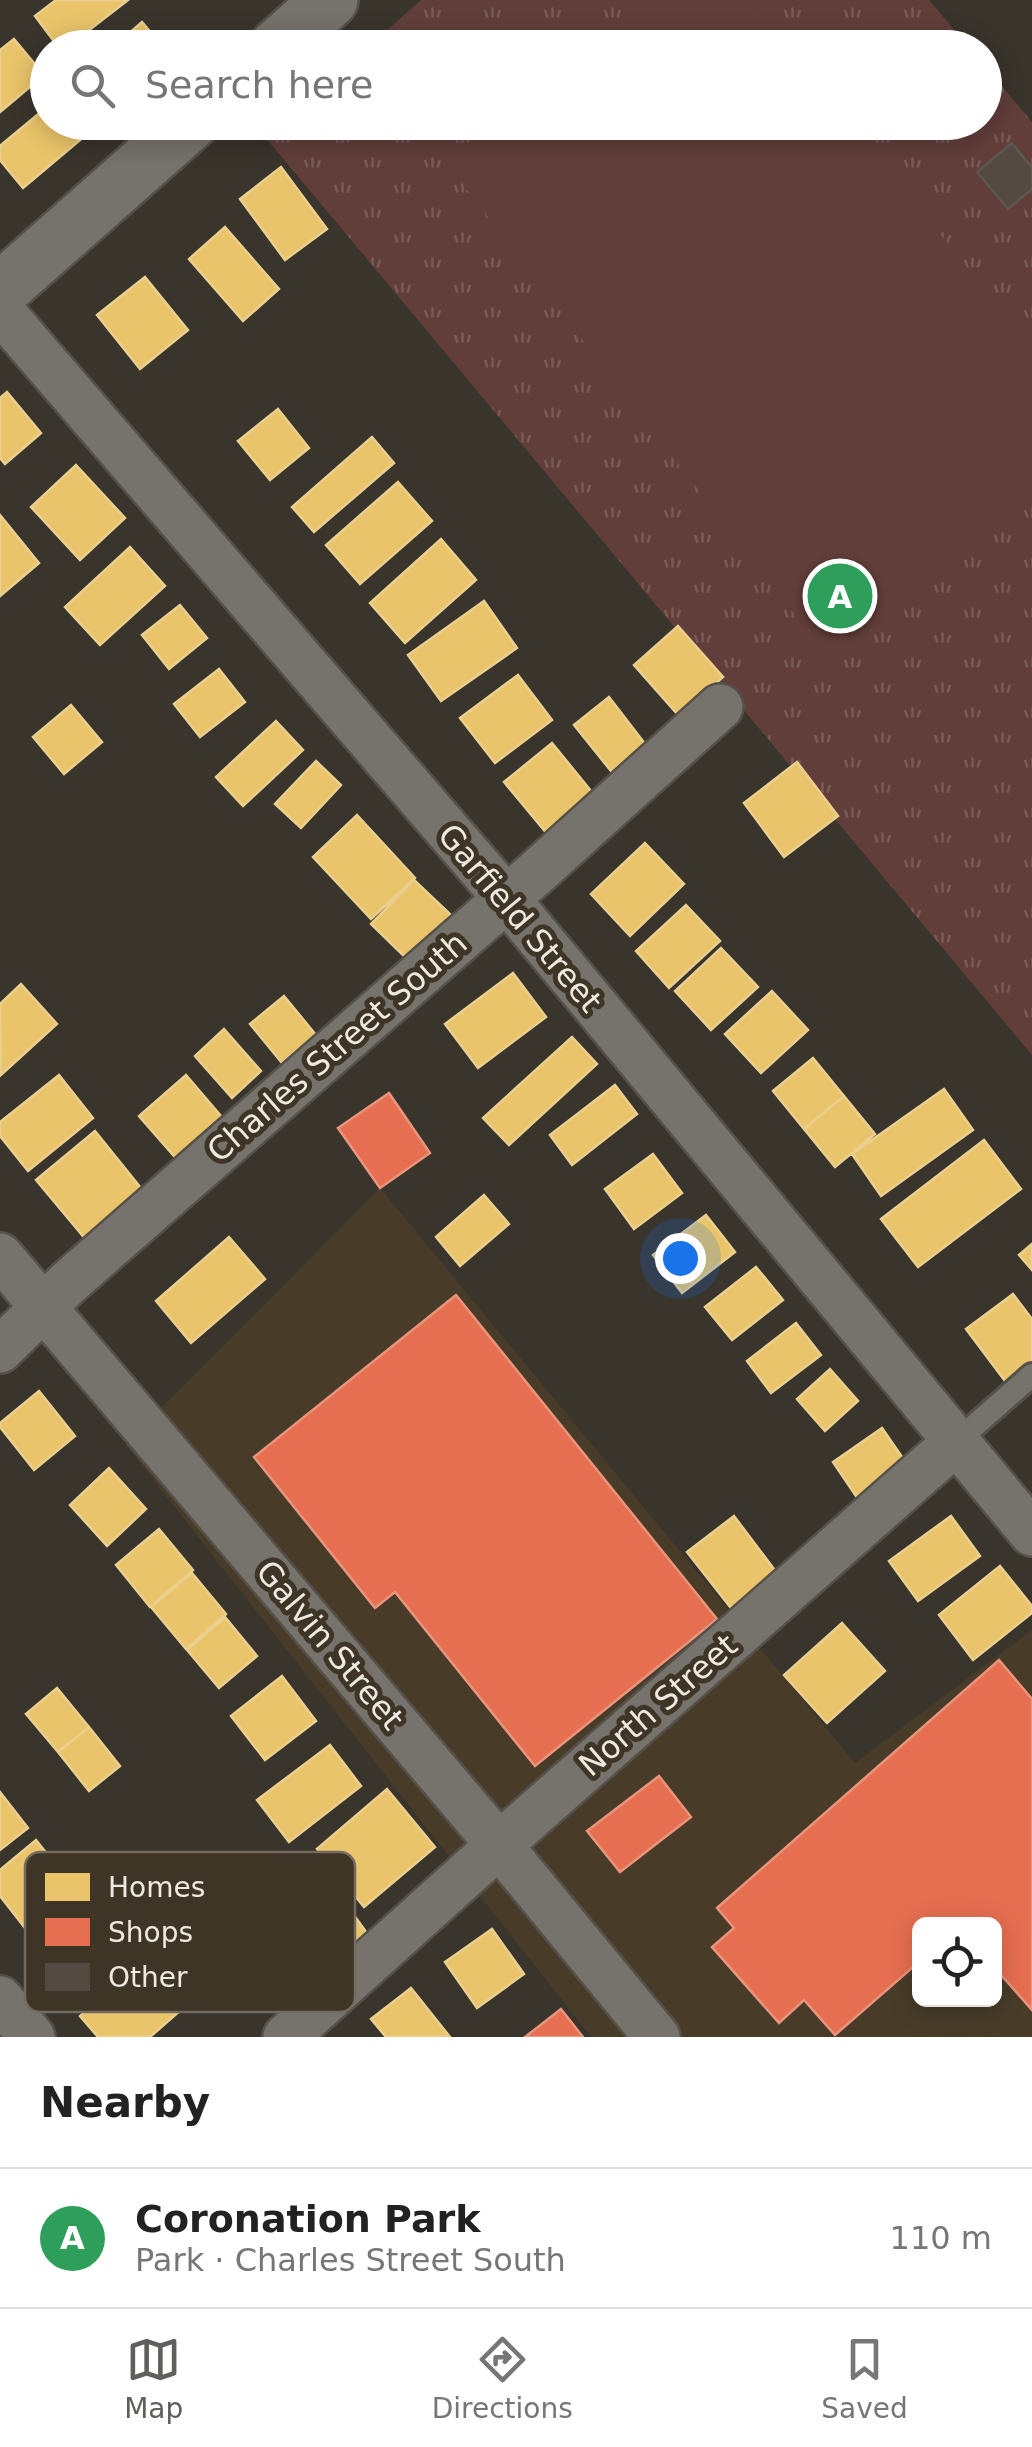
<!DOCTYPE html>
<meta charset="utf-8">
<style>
:root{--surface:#fff;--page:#f6f6f6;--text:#222;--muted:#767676;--line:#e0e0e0;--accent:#615f5c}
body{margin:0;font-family:"DejaVu Sans",sans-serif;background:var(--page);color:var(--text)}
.controls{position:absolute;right:30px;bottom:30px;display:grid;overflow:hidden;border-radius:15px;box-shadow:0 5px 25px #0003}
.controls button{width:90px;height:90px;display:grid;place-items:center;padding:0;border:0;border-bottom:2px solid var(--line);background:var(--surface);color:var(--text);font:50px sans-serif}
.you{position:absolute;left:680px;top:1258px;width:35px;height:35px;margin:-25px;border:8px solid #fff;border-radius:50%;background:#1a73e8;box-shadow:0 0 0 15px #1a73e833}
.badge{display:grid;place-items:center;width:65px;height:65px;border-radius:50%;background:var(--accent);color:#fff;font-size:32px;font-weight:700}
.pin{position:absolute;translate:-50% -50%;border:5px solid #fff;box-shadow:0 2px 10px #0006}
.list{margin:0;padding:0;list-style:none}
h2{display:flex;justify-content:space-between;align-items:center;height:130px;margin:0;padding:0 40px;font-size:42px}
h2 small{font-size:32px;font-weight:400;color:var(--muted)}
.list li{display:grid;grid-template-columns:65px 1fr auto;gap:30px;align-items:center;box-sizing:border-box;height:140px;padding:0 40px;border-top:2px solid var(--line)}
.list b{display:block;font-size:38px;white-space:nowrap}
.list p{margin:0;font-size:32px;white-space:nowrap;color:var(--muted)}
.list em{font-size:32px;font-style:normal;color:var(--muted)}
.icon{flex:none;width:55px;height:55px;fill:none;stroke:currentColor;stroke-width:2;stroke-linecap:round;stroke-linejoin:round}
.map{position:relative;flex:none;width:1032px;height:2037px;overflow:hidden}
.search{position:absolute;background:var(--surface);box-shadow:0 5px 25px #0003;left:30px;right:30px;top:30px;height:110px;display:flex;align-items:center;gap:25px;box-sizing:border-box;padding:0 35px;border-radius:55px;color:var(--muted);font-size:38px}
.sheet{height:270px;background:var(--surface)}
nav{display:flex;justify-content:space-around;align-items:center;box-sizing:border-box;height:140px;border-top:2px solid var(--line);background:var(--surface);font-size:28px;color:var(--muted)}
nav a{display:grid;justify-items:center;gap:5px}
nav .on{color:var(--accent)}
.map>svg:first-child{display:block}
.built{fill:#483c29;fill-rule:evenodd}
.grass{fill:url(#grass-tufts)}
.garden{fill:#613e3a}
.homes{fill:#e9c46a;stroke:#ebcf8e;stroke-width:2.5}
.shops{fill:#e76f51;stroke:#e9947c;stroke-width:2.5}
.building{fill:#544a41;stroke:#5c5751;stroke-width:2.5}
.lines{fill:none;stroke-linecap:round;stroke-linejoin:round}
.lane-casing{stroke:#55514a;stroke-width:28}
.street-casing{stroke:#55514a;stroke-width:50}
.secondary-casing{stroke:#55514a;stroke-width:60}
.lane{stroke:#76726c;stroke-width:22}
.street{stroke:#76726c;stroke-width:45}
.secondary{stroke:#76726c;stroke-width:55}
.labels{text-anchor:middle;stroke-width:10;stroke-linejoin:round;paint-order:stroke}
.street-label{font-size:32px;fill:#efeae1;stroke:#3e3527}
.key{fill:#3e3527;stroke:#736b5f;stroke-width:2.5}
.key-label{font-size:28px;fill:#efeae1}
</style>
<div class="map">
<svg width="1032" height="2037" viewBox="0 0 1032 2037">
<defs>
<pattern id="grass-tufts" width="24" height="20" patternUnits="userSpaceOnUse" patternTransform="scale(2.5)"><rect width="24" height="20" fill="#613e3a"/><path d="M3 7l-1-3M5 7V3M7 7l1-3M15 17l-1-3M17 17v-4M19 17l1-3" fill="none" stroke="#785a56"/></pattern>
</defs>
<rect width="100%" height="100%" fill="#39342c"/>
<path class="built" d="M 380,1188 L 855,1763 L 1032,1630 L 1032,2037 L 591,2037 L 125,1444 ZM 920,1924 L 994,1924 L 994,2000 L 920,2000 Z"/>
<path class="grass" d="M 421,0 L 929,0 L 969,47 L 367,48 Z
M 985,66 L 1032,122 L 1032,1055 L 265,137 L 282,122 L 984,122 Z"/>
<path class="garden" d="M 651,0 L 750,0 L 788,47 L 593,47 Z
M 500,122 L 849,123 L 1032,347 L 1032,478 L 821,649 L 448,165 Z"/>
<path class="homes" d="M 56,0 L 128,0 L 66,48 L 59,48 L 35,16 Z
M 142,22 L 164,48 L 112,48 Z
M 14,39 L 44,75 L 0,112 L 0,50 Z
M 48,106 L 48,122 L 87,122 L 93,129 L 23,188 L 0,160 L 0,146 Z
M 281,167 L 327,229 L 285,260 L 240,199 Z
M 225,227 L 279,289 L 243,321 L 189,259 Z
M 145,277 L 188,330 L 140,369 L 97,315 Z
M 7,392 L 41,433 L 5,464 L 0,458 L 0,398 Z
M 278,409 L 309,448 L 270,480 L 238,441 Z
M 372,437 L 394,463 L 314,532 L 292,507 Z
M 76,465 L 125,518 L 80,560 L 31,507 Z
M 398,482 L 432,521 L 360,584 L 326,545 Z
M 0,515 L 39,563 L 0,596 Z
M 441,539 L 476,580 L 405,643 L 370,603 Z
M 130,547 L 165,586 L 100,645 L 65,607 Z
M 484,601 L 517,648 L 441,701 L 408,655 Z
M 180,605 L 207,638 L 169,669 L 142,635 Z
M 678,626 L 723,677 L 679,716 L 634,665 Z
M 219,669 L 245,702 L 200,737 L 174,704 Z
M 518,675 L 552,720 L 495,763 L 460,718 Z
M 609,697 L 649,749 L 615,776 L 574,725 Z
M 71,705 L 102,742 L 64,774 L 33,737 Z
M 276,721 L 303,750 L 243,806 L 216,777 Z
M 552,743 L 600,802 L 553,841 L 504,782 Z
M 316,761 L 341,785 L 301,828 L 275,804 Z
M 797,762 L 838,816 L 784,857 L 744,803 Z
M 357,815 L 415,878 L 371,919 L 313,857 Z
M 645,843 L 684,884 L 630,936 L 591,894 Z
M 414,880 L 451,915 L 408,960 L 371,924 Z
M 686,905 L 720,941 L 669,988 L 636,951 Z
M 721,948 L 758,987 L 711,1030 L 675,991 Z
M 513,973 L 546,1017 L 478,1068 L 445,1024 Z
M 21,984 L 57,1024 L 1,1075 L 0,1004 Z
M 772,991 L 808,1030 L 761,1073 L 725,1034 Z
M 284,996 L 316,1035 L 282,1063 L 250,1024 Z
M 224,1029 L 261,1071 L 232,1098 L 195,1056 Z
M 572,1037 L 597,1064 L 509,1145 L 483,1118 Z
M 813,1058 L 844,1096 L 804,1129 L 773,1091 Z
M 59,1075 L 93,1118 L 28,1171 L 0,1136 L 0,1122 Z
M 186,1075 L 226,1122 L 180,1163 L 139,1116 Z
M 615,1085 L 637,1114 L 572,1165 L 550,1135 Z
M 944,1089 L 973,1130 L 881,1196 L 852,1154 Z
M 844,1096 L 875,1134 L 835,1167 L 804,1129 Z
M 95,1131 L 145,1193 L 87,1241 L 36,1180 Z
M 984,1140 L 1021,1189 L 918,1267 L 881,1219 Z
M 653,1154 L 682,1193 L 634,1229 L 605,1189 Z
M 484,1195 L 509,1224 L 460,1266 L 436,1237 Z
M 706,1215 L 735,1252 L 682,1293 L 653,1255 Z
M 229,1237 L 265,1279 L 191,1343 L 156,1301 Z
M 1032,1244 L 1032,1270 L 1019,1255 Z
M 756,1267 L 783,1300 L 732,1340 L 705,1307 Z
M 1013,1294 L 1032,1319 L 1032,1367 L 1008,1385 L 966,1329 Z
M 796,1323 L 821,1355 L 771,1393 L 747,1361 Z
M 830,1369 L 858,1401 L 825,1431 L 797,1399 Z
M 39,1391 L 75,1436 L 34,1470 L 0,1427 L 0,1423 Z
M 882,1428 L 911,1470 L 862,1505 L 833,1462 Z
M 109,1468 L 146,1509 L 107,1546 L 70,1505 Z
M 734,1516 L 780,1577 L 734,1612 L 687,1552 Z
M 951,1516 L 980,1556 L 918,1601 L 889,1561 Z
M 159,1529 L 193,1570 L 150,1607 L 116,1565 Z
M 1000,1566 L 1032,1606 L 1032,1613 L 973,1660 L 939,1615 Z
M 192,1573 L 226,1614 L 186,1649 L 151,1607 Z
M 225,1617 L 257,1656 L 219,1688 L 187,1650 Z
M 842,1623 L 885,1671 L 827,1723 L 784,1675 Z
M 282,1676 L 316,1721 L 265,1760 L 231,1716 Z
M 57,1688 L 89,1727 L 58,1752 L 26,1714 Z
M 89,1727 L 120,1766 L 89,1791 L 58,1752 Z
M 330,1745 L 361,1786 L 289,1842 L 257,1800 Z
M 387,1789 L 435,1847 L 364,1907 L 317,1849 Z
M 0,1792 L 28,1828 L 0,1850 Z
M 36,1840 L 74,1888 L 25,1928 L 0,1896 L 0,1870 Z
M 338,1893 L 374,1943 L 337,1970 L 300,1921 Z
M 492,1929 L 524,1974 L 477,2008 L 445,1962 Z
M 140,1963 L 181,2010 L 150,2037 L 98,2037 L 80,2016 Z
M 411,1988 L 450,2037 L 386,2037 L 371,2019 Z"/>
<path class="shops" d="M 389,1093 L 430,1153 L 380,1188 L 338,1128 Z
M 456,1295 L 717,1619 L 535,1766 L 395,1592 L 375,1608 L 254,1457 Z
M 999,1660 L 1032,1699 L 1032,2010 L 994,1967 L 994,1924 L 920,1924 L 920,1961 L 835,2035 L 804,2000 L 779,2023 L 712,1947 L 734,1928 L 717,1908 Z
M 659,1776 L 691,1817 L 620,1872 L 587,1831 Z
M 561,2009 L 583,2037 L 525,2037 Z"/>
<path class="building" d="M 1012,143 L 1032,168 L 1032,189 L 1008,209 L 977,172 Z"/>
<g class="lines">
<g class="lane-casing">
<path id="lane" d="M 956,1442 L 1032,1375"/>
</g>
<g class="street-casing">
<path id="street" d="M 0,310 L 506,898 L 1032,1533
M 0,1256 L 499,1845 L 657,2037
M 0,1350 L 68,1283 L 536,873 L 720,707
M 0,1999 L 32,2037
M 286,2037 L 499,1845 L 956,1442"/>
</g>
<g class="secondary-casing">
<path id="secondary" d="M 276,48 L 330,0
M 0,291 L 191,122"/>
</g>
<use href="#lane" class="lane"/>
<use href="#street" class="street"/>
<use href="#secondary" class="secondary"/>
</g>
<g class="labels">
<g class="street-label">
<text transform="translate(520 918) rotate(50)" y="11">Garfield Street</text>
<text transform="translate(337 1047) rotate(-41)" y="11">Charles Street South</text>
<text transform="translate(330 1645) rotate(50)" y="11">Galvin Street</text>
<text transform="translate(658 1705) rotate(-41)" y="11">North Street</text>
</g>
</g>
<rect x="25" y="1852" width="330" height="160" rx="15" class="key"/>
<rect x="45" y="1873" width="45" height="28" fill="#e9c46a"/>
<rect x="45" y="1918" width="45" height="28" fill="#e76f51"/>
<rect x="45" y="1963" width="45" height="28" fill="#544a41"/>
<g class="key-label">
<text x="108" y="1897">Homes</text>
<text x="108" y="1942">Shops</text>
<text x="108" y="1987">Other</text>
</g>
</svg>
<div class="controls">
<button><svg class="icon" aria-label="locate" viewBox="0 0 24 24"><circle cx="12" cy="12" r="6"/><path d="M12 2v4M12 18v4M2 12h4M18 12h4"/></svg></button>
</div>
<div class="you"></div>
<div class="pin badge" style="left:840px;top:596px;background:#2e9e5b">A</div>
<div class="search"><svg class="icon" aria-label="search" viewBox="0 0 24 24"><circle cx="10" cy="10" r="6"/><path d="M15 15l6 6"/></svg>Search here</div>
</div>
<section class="sheet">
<h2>Nearby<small></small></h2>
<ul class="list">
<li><span class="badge" style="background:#2e9e5b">A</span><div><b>Coronation Park</b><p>Park · Charles Street South</p></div><em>110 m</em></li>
</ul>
</section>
<nav>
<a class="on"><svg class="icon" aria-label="map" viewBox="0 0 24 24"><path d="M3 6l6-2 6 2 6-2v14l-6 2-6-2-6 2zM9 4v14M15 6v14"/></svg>Map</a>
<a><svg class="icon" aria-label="directions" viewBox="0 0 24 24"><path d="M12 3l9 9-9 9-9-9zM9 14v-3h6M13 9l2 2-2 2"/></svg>Directions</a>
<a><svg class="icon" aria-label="saved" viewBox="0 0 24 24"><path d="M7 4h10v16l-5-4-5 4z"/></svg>Saved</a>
</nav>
